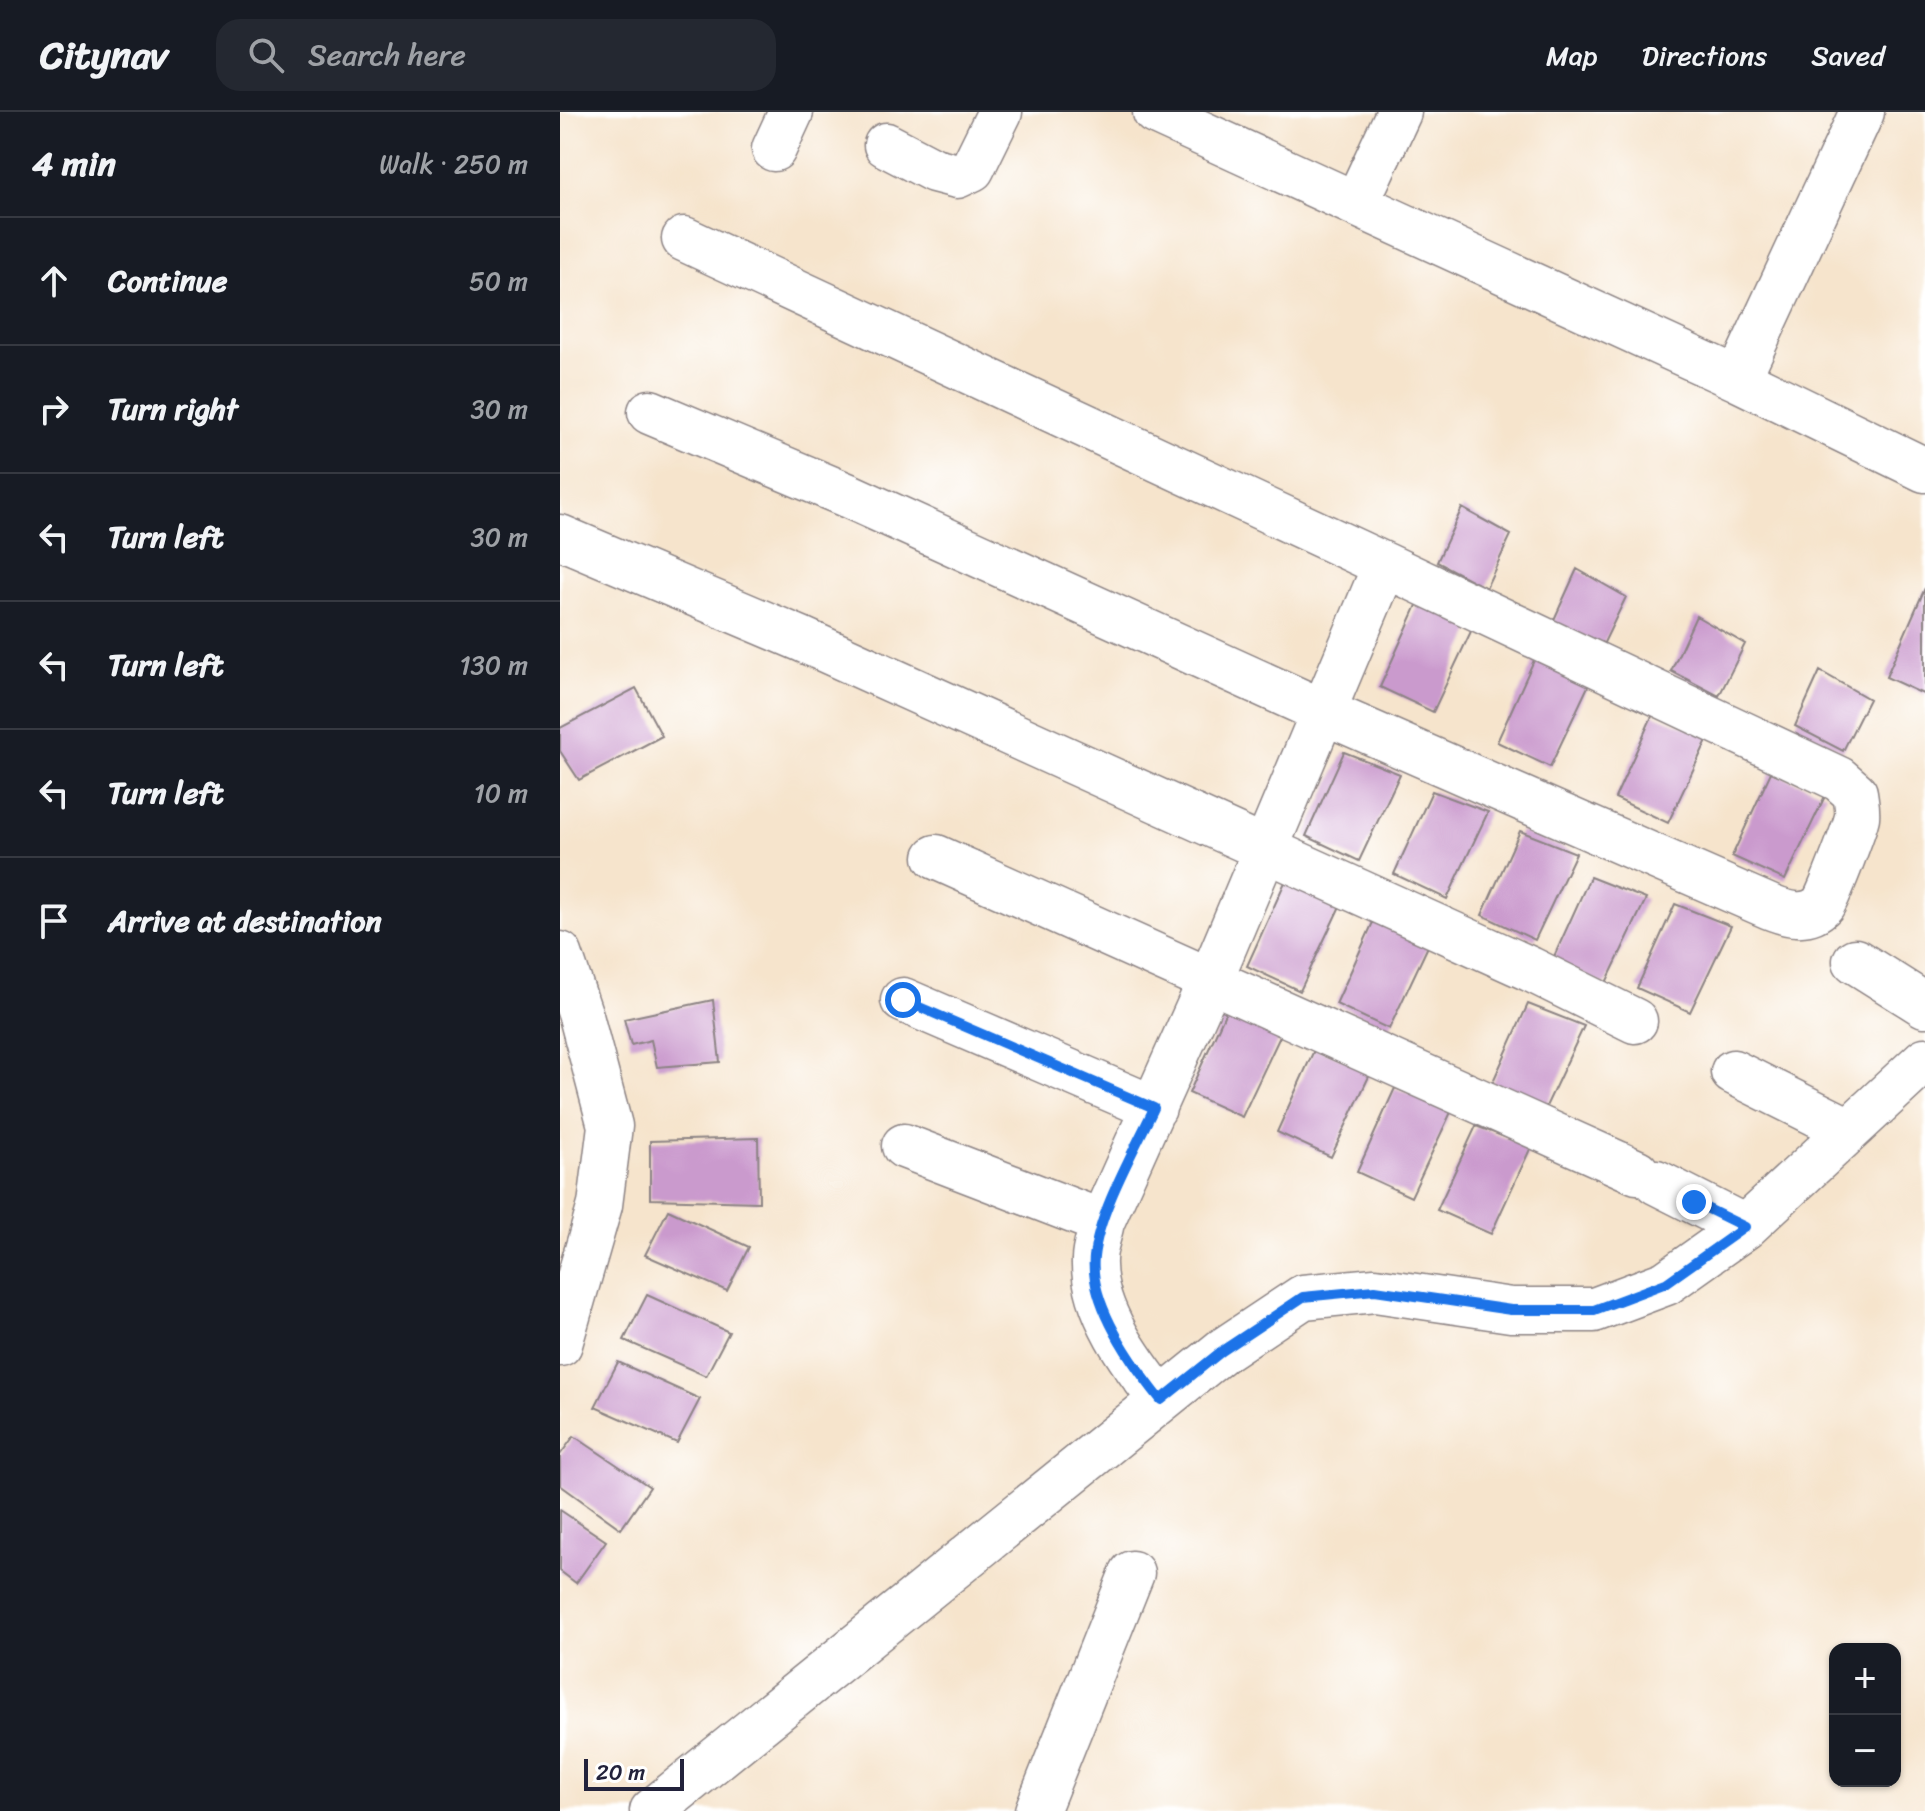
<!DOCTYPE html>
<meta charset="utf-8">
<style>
:root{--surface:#171b24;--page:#242831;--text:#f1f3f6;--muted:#9ea1a6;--line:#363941}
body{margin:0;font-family:Sriracha,sans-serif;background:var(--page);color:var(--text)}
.controls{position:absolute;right:24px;bottom:24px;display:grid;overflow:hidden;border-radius:16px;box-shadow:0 2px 6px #0004}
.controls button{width:72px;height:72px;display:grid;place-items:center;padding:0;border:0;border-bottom:2px solid var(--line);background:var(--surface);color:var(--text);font:40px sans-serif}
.scale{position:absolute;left:24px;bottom:20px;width:100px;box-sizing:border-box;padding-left:8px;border:4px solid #22223b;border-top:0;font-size:22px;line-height:28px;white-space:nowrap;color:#22223b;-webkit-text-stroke:6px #fff;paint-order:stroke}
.stop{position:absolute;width:24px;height:24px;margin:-18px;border:6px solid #1a73e8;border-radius:50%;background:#fff}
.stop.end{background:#1a73e8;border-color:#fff;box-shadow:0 2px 8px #0008}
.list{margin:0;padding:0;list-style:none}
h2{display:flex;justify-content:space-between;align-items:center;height:104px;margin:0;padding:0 32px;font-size:34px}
h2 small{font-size:26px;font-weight:400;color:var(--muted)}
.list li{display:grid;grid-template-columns:52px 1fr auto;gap:24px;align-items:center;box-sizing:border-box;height:128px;padding:0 32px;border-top:2px solid var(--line)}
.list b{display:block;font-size:30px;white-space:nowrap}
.list em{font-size:26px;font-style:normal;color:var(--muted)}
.icon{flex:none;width:44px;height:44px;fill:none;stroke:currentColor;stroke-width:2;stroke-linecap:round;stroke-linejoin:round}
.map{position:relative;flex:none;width:1365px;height:1699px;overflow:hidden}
header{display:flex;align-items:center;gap:48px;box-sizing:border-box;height:112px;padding:0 40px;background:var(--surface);border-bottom:2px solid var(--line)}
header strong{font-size:38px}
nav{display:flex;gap:44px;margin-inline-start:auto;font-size:28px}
.search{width:560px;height:72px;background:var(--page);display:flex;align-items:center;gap:20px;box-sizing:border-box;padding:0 28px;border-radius:24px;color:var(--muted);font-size:30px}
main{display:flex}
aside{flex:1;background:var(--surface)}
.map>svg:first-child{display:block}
.building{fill:#ca9acd}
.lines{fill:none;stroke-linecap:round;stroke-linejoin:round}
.minor-casing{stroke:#8c8384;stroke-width:47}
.minor{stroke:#fff;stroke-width:44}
.route{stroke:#1a73e8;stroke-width:10}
</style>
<header>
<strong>Citynav</strong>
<div class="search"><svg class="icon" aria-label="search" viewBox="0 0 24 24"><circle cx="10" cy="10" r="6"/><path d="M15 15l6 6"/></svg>Search here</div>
<nav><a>Map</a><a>Directions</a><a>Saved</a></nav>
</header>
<main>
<aside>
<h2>4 min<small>Walk · 250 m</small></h2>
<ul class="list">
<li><svg class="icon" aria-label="ahead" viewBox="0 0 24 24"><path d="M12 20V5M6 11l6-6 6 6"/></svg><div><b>Continue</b></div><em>50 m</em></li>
<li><svg class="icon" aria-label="right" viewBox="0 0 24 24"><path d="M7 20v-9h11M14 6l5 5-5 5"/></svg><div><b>Turn right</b></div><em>30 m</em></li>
<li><svg class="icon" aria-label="left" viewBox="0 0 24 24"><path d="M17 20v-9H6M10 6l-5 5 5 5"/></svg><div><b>Turn left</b></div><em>30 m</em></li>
<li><svg class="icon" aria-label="left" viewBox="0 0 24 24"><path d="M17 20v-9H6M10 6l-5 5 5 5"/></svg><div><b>Turn left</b></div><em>130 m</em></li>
<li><svg class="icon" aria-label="left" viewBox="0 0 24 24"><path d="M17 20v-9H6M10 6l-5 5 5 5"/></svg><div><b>Turn left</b></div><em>10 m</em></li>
<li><svg class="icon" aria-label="arrive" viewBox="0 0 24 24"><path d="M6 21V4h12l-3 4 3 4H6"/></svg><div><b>Arrive at destination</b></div></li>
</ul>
</aside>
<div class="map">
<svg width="1365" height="1699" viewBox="0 0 1365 1699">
<rect width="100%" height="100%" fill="#fff"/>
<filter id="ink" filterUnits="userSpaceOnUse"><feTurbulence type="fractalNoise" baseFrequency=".0125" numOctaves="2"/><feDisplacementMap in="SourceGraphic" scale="16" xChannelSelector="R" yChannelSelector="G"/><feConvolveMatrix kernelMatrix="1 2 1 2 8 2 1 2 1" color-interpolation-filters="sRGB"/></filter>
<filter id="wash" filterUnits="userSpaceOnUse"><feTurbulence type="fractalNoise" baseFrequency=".006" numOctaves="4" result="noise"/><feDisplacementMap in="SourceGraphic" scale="32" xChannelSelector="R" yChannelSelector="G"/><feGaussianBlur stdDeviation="1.8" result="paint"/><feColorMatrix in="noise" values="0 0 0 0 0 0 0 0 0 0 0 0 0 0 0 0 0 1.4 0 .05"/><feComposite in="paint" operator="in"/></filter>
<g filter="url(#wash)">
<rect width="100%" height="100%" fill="#f6e4cc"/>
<g id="blocks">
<path class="building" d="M 902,396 L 951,423 L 926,476 L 877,450 Z
M 1017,457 L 1066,485 L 1041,537 L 992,512 Z
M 1365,476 L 1365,583 L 1326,565 Z
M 858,491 L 914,513 L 873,600 L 820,575 Z
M 1136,504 L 1185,532 L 1159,584 L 1111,559 Z
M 975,546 L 1031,568 L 990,655 L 937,630 Z
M 1260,559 L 1309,587 L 1283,639 L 1235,614 Z
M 76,576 L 102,624 L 19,668 L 0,639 L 0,616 Z
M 1093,602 L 1149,624 L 1108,711 L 1055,686 Z
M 784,640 L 840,662 L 799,749 L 746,724 Z
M 1211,660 L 1266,682 L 1225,768 L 1172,744 Z
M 872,679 L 928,700 L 887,787 L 834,762 Z
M 960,719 L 1016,741 L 975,828 L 922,803 Z
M 1030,765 L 1086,787 L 1045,873 L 992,849 Z
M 725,770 L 781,792 L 740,879 L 687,854 Z
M 1115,792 L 1171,814 L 1130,900 L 1077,876 Z
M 814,808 L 870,830 L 829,917 L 776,892 Z
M 153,888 L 160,950 L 97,955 L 91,928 L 71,933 L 64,907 Z
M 968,892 L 1024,914 L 983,1001 L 930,976 Z
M 667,897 L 723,918 L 682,1005 L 629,981 Z
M 755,936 L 812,958 L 771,1045 L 717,1020 Z
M 835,976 L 892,998 L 851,1085 L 797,1060 Z
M 916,1014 L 971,1035 L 931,1122 L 877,1098 Z
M 198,1026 L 199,1090 L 90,1087 L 90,1029 Z
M 108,1098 L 189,1135 L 167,1179 L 85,1143 Z
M 87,1183 L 169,1220 L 146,1264 L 64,1228 Z
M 58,1250 L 140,1287 L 117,1331 L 35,1295 Z
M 14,1324 L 90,1375 L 61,1417 L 0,1373 L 0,1343 Z
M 0,1398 L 46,1429 L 16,1471 L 0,1459 Z"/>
</g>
</g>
<g filter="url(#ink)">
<use href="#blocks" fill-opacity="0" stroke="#8c8384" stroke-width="2"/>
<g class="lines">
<g class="minor-casing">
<path id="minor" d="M 595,0 L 1178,267 L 1365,358
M 326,33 L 374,58 L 397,64 L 412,57 L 440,0
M 214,37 L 231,0
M 796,92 L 839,0
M 124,127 L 825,453 L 650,869 L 542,1110 C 540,1122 534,1136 534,1148 C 532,1198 572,1251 601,1288
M 1178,267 L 1302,0
M 90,300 L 289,384 L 764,600 L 1210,795 C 1227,802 1248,808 1263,792 C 1268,786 1295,715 1297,705 C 1298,697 1296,689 1295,681 L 1279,667 L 825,453
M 0,425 L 241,527 L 970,857 L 1075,909
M 376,745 L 1077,1060
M 0,842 L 21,904 L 50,1014 L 40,1093 L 0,1232
M 1295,849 L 1365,893
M 343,888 L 594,996
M 1173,960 L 1289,1018
M 344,1034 L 542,1110
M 1096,1070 L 1185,1115
M 92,1699 L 662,1239 L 743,1185 L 815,1178 L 951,1198 L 1034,1198 L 1106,1171 L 1185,1115 L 1365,948
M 477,1699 L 572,1461"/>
</g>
<use href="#minor" class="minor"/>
</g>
</g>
<g class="lines" filter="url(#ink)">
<path class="route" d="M 343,888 L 594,996 C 574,1039 539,1099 534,1145 C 529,1192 573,1253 601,1288 L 662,1239 L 743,1185 L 815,1178 L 951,1198 L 1034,1198 L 1106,1171 L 1185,1115 L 1134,1090"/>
</g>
</svg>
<div class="controls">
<button>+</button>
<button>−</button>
</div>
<div class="scale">20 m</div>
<div class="stop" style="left:343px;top:888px"></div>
<div class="stop end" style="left:1134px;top:1090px"></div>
</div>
</main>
